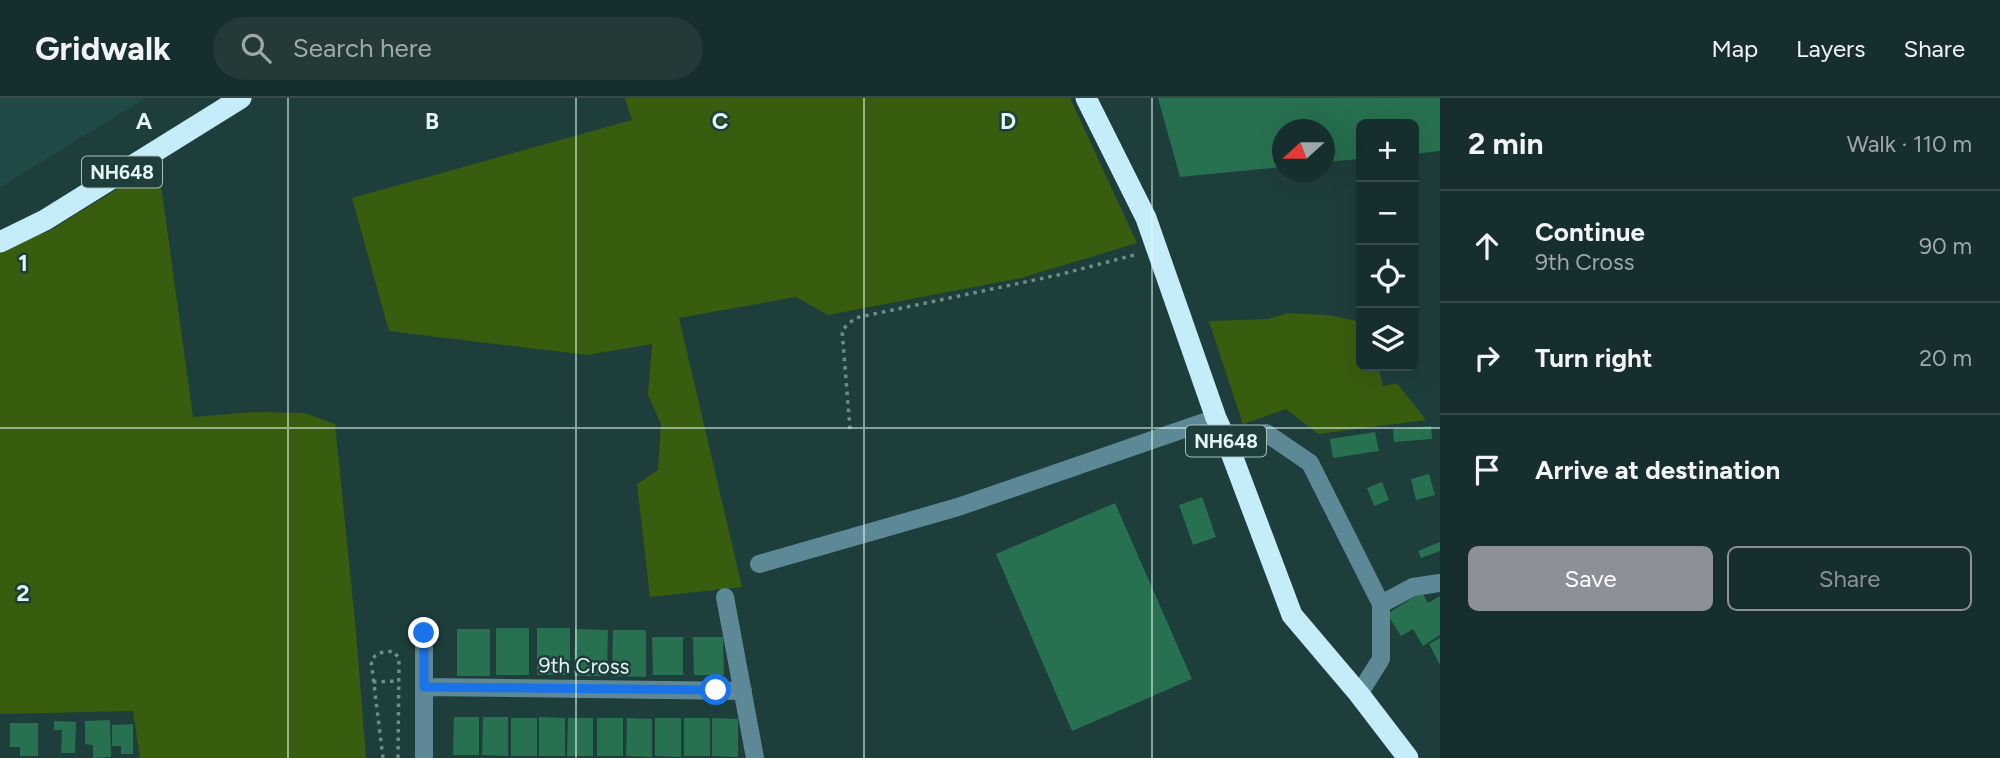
<!DOCTYPE html>
<meta charset="utf-8">
<style>
:root{--surface:#162e2d;--page:#233a39;--text:#f1f3f6;--muted:#9ea8aa;--line:#354a49;--accent:#8c9099}
body{margin:0;font-family:Figtree,sans-serif;background:var(--page);color:var(--text)}
.controls{position:absolute;right:21px;top:21px;display:grid;overflow:hidden;border-radius:10px;box-shadow:0 7px 28px #0002}
.controls button{width:63px;height:63px;display:grid;place-items:center;padding:0;border:0;border-bottom:2px solid var(--line);background:var(--surface);color:var(--text);font:35px sans-serif}
.compass{position:absolute;left:1272px;top:21px;width:63px;height:63px;border-radius:50%;background:var(--surface);box-shadow:0 7px 28px #0002;rotate:249deg}
.stop{position:absolute;width:21px;height:21px;margin:-16px;border:5px solid #1a73e8;border-radius:50%;background:#fff}
.stop.end{background:#1a73e8;border-color:#fff;box-shadow:0 2px 7px #0008}
.list{margin:0;padding:0;list-style:none}
h2{display:flex;justify-content:space-between;align-items:center;height:91px;margin:0;padding:0 28px;font-size:30px}
h2 small{font-size:23px;font-weight:400;color:var(--muted)}
.list li{display:grid;grid-template-columns:46px 1fr auto;gap:21px;align-items:center;box-sizing:border-box;height:112px;padding:0 28px;border-top:2px solid var(--line)}
.list b{display:block;font-size:26px;white-space:nowrap}
.list p{margin:0;font-size:23px;white-space:nowrap;color:var(--muted)}
.list em{font-size:23px;font-style:normal;color:var(--muted)}
.actions{display:flex;gap:14px;padding:21px 28px}
.actions a{flex:1;padding:16px 0;border:2px solid var(--accent);border-radius:10px;text-align:center;font-size:24px;color:var(--accent)}
.actions .main{background:var(--accent);color:#fff}
.icon{flex:none;width:38px;height:38px;fill:none;stroke:currentColor;stroke-width:2;stroke-linecap:round;stroke-linejoin:round}
.map{position:relative;flex:none;width:1440px;height:660px;overflow:hidden}
header{display:flex;align-items:center;gap:42px;box-sizing:border-box;height:98px;padding:0 35px;background:var(--surface);border-bottom:2px solid var(--line)}
header strong{font-size:33px}
nav{display:flex;gap:38px;margin-inline-start:auto;font-size:24px}
.search{width:490px;height:63px;background:var(--page);display:flex;align-items:center;gap:18px;box-sizing:border-box;padding:0 24px;border-radius:38px;color:var(--muted);font-size:26px}
main{display:flex}
aside{flex:1;background:var(--surface)}
.map>svg:first-child{display:block}
.built{fill:#204a48}
.green{fill:#395d0f}
.building{fill:#277150}
.lines{fill:none;stroke-linecap:round;stroke-linejoin:round}
.path{stroke:#708a89;stroke-width:3.5;stroke-dasharray:3.5 5;stroke-linecap:butt}
.minor{stroke:#5d8895;stroke-width:18}
.highway{stroke:#c4edf9;stroke-width:21}
.route{stroke:#1a73e8;stroke-width:9}
.grid{fill:none;stroke:#e4f5f4;stroke-width:2;stroke-opacity:0.55}
.labels{text-anchor:middle;stroke-width:5;stroke-linejoin:round;paint-order:stroke}
.shield{fill:#1e3e3c;stroke:#a9bebd;stroke-width:2}
.shield-label{font-size:19px;font-weight:bold;fill:#e4f5f4}
.street-label{font-size:21px;fill:#e4f5f4;stroke:#1e3e3c}
.grid-label{font-size:23px;text-anchor:middle;font-weight:bold;fill:#e4f5f4;stroke:#1e3e3c;stroke-width:5;stroke-linejoin:round;paint-order:stroke}
</style>
<header>
<strong>Gridwalk</strong>
<div class="search"><svg class="icon" aria-label="search" viewBox="0 0 24 24"><circle cx="10" cy="10" r="6"/><path d="M15 15l6 6"/></svg>Search here</div>
<nav><a>Map</a><a>Layers</a><a>Share</a></nav>
</header>
<main>
<div class="map">
<svg width="1440" height="660" viewBox="0 0 1440 660">
<rect width="100%" height="100%" fill="#1e3e3c"/>
<path class="built" d="M 0,0 L 146,0 L 0,89 Z"/>
<path class="green" d="M 625,0 L 1070,0 L 1137,145 L 1021,180 L 828,217 L 796,199 L 679,220 L 742,489 L 650,499 L 637,386 L 658,372 L 661,326 L 648,297 L 652,246 L 587,257 L 389,233 L 352,100 L 632,22 Z
M 153,69 L 160,80 L 193,319 L 253,314 L 305,315 L 335,326 L 356,534 L 366,660 L 140,660 L 133,613 L 0,616 L 0,152 L 49,133 Z
M 1288,215 L 1329,217 L 1361,224 L 1361,268 L 1378,268 L 1383,288 L 1397,285 L 1426,322 L 1318,336 L 1286,311 L 1243,326 L 1209,223 L 1268,221 Z"/>
<path class="building" d="M 1158,0 L 1440,0 L 1440,53 L 1414,56 L 1414,26 L 1361,26 L 1361,61 L 1324,64 L 1324,32 L 1282,32 L 1282,69 L 1180,79 Z
M 1431,328 L 1432,341 L 1394,344 L 1393,331 Z
M 1375,334 L 1379,353 L 1333,360 L 1330,341 Z
M 1429,376 L 1435,397 L 1416,402 L 1411,381 Z
M 1382,384 L 1389,402 L 1374,408 L 1367,390 Z
M 1202,399 L 1216,439 L 1193,447 L 1179,407 Z
M 1115,405 L 1192,581 L 1072,633 L 996,456 Z
M 1440,444 L 1440,453 L 1421,460 L 1418,453 Z
M 1422,494 L 1428,505 L 1440,498 L 1440,537 L 1423,548 L 1413,531 L 1401,538 L 1387,516 Z
M 496,530 L 529,530 L 529,577 L 496,577 Z
M 537,530 L 570,530 L 570,577 L 537,577 Z
M 457,531 L 490,531 L 490,578 L 457,578 Z
M 575,531 L 608,532 L 607,578 L 574,578 Z
M 613,532 L 646,532 L 646,579 L 612,578 Z
M 652,539 L 683,539 L 683,577 L 653,577 Z
M 693,539 L 723,539 L 724,577 L 694,577 Z
M 1440,540 L 1440,567 L 1429,546 Z
M 454,619 L 479,619 L 479,657 L 453,657 Z
M 483,619 L 508,619 L 508,658 L 482,657 Z
M 539,619 L 565,620 L 565,658 L 539,658 Z
M 511,620 L 537,620 L 537,658 L 511,658 Z
M 568,620 L 593,620 L 593,658 L 567,658 Z
M 597,620 L 623,620 L 623,658 L 597,658 Z
M 627,620 L 652,621 L 652,659 L 626,658 Z
M 655,620 L 681,620 L 681,659 L 655,658 Z
M 684,620 L 710,620 L 710,658 L 684,658 Z
M 712,620 L 738,621 L 738,659 L 712,658 Z
M 110,622 L 111,659 L 93,660 L 93,647 L 85,646 L 85,623 Z
M 54,623 L 76,624 L 75,655 L 61,655 L 62,632 L 54,632 Z
M 10,625 L 38,625 L 38,658 L 20,658 L 20,649 L 10,649 Z
M 133,626 L 133,656 L 121,656 L 121,648 L 112,648 L 112,627 Z"/>
<g class="lines">
<path class="path" d="M 850,331 L 842,232 L 855,220 L 1058,177 L 1138,156
M 373,584 L 399,583
M 383,660 L 371,562 L 378,555 L 393,553 L 399,560 L 398,660"/>
<path class="minor" d="M 1227,344 L 1266,335 L 1310,365 L 1381,506 L 1381,561 L 1359,596
M 759,466 L 958,409 L 1216,320
M 725,499 L 755,660
M 1381,506 L 1413,489 L 1440,485
M 424,535 L 424,660
M 424,589 L 743,593"/>
<path class="highway" d="M 1086,0 L 1146,120 L 1216,320 L 1227,344 L 1292,517 L 1359,596 L 1408,660
M 0,144 L 45,122 L 241,0"/>
</g>
<g class="lines">
<path class="route" d="M 424,535 L 424,589 L 716,592"/>
</g>
<path class="grid" d="M 288,0 L 288,660M 576,0 L 576,660M 864,0 L 864,660M 1152,0 L 1152,660M 0,330 L 1440,330"/>
<g class="labels">
<g class="shield">
<rect x="82" y="58.5" width="80" height="31" rx="5"/>
<rect x="1186" y="327.5" width="80" height="31" rx="5"/>
</g>
<g class="shield-label">
<text x="122" y="81">NH648</text>
<text x="1226" y="350">NH648</text>
</g>
<g class="street-label">
<text transform="translate(584 568) rotate(1)" y="7">9th Cross</text>
</g>
</g>
<g class="grid-label">
<text x="144" y="31">A</text>
<text x="432" y="31">B</text>
<text x="720" y="31">C</text>
<text x="1008" y="31">D</text>
<text x="23" y="173">1</text>
<text x="23" y="503">2</text>
</g>
</svg>
<div class="controls">
<button>+</button>
<button>−</button>
<button><svg class="icon" aria-label="locate" viewBox="0 0 24 24"><circle cx="12" cy="12" r="6"/><path d="M12 2v4M12 18v4M2 12h4M18 12h4"/></svg></button>
<button><svg class="icon" aria-label="layers" viewBox="0 0 24 24"><path d="M12 4l9 5-9 5-9-5zM3 14l9 5 9-5"/></svg></button>
</div>
<svg class="compass" viewBox="-18 -18 36 36"><path d="M0-13l5 13h-10z" fill="#e53935"/><path d="M0 13l5-13h-10z" fill="#9ea8aa"/></svg>
<div class="stop" style="left:716px;top:592px"></div>
<div class="stop end" style="left:424px;top:535px"></div>
</div>
<aside>
<h2>2 min<small>Walk · 110 m</small></h2>
<ul class="list">
<li><svg class="icon" aria-label="ahead" viewBox="0 0 24 24"><path d="M12 20V5M6 11l6-6 6 6"/></svg><div><b>Continue</b><p>9th Cross</p></div><em>90 m</em></li>
<li><svg class="icon" aria-label="right" viewBox="0 0 24 24"><path d="M7 20v-9h11M14 6l5 5-5 5"/></svg><div><b>Turn right</b></div><em>20 m</em></li>
<li><svg class="icon" aria-label="arrive" viewBox="0 0 24 24"><path d="M6 21V4h12l-3 4 3 4H6"/></svg><div><b>Arrive at destination</b></div></li>
</ul>
<div class="actions"><a class="main">Save</a><a>Share</a></div>
</aside>
</main>
